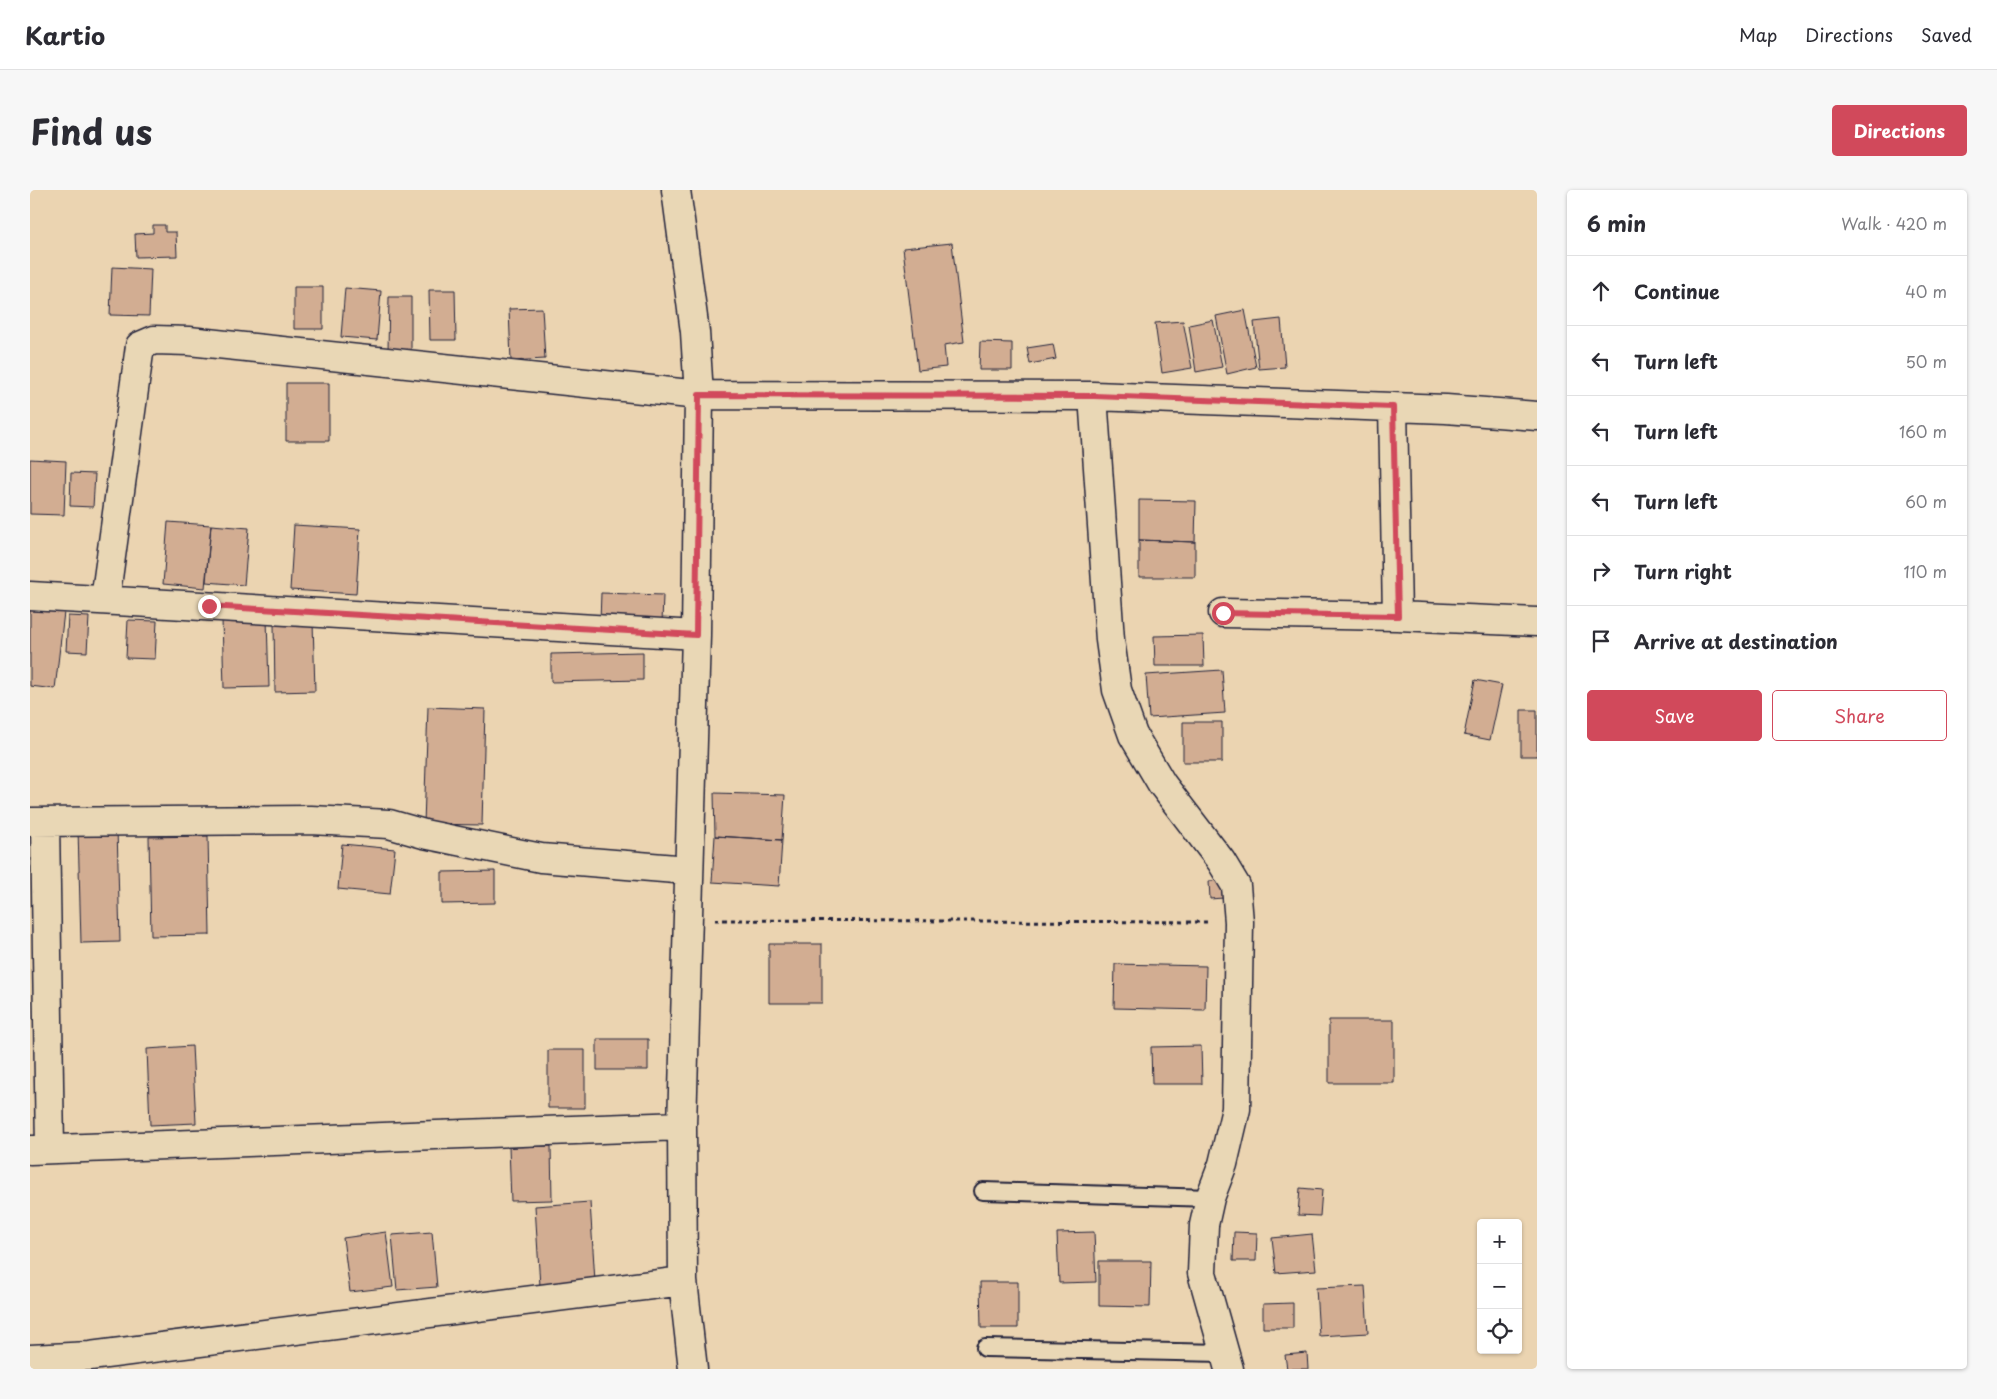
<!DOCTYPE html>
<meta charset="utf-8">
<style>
:root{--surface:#fff;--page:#f7f7f7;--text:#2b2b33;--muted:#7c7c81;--line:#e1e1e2;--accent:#d1495b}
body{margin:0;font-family:"Playpen Sans",sans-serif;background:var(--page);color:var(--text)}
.controls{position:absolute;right:15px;bottom:15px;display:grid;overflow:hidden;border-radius:5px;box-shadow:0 1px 4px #0004}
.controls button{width:45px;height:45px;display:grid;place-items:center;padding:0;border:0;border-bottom:1px solid var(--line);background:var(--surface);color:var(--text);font:25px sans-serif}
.stop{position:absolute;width:15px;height:15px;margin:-11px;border:4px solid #d1495b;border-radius:50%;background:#fff}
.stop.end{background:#d1495b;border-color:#fff;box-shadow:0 1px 5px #0008}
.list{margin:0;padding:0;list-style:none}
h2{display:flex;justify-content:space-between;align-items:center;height:65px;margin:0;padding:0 20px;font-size:21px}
h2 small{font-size:16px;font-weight:400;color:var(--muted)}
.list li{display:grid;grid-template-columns:32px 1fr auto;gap:15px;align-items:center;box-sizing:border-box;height:70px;padding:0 20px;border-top:1px solid var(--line)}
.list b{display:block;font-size:19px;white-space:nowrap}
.list em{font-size:16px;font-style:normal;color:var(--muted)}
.actions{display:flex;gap:10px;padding:15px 20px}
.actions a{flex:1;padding:11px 0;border:1px solid var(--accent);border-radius:5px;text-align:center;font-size:18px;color:var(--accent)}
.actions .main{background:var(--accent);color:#fff}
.icon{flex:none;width:28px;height:28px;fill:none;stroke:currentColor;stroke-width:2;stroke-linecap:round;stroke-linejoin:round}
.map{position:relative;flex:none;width:1507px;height:1179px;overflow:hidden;border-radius:5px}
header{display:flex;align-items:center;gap:30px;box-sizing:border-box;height:70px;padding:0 25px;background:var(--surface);border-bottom:1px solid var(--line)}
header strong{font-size:24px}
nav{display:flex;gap:28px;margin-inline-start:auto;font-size:18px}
.intro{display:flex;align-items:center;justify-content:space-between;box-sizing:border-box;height:120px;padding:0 30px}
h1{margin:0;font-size:35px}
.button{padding:12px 22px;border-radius:5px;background:var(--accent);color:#fff;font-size:18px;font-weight:700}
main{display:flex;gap:30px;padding:0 30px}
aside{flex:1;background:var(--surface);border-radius:5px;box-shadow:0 1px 4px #0004}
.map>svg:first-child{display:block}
.building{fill:#d2ad92;stroke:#22223b}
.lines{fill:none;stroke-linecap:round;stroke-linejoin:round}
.service-casing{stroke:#22223b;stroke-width:20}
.minor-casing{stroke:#22223b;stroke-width:31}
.path{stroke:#22223b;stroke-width:3;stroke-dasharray:4 4;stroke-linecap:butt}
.service{stroke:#e9d7b5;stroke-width:16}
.minor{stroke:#e9d7b5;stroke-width:28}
.route{stroke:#d1495b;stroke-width:6}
</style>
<header>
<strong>Kartio</strong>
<nav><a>Map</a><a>Directions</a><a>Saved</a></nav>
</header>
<div class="intro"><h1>Find us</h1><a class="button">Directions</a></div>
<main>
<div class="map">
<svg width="1507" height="1179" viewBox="0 0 1507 1179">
<rect width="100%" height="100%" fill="#ebd4b1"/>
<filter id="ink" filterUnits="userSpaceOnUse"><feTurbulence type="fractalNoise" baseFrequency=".02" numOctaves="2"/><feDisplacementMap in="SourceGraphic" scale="10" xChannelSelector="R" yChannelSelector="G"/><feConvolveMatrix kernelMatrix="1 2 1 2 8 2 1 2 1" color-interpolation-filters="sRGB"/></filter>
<g filter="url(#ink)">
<path class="building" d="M 123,35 L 135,35 L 135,42 L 146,42 L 147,66 L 106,67 L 105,44 L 123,43 Z
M 922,53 L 934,152 L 914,155 L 916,177 L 888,180 L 873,58 Z
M 82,77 L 121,79 L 119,126 L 80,125 Z
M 264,97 L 293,97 L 293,139 L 264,139 Z
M 315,98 L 351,101 L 347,150 L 311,147 Z
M 399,100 L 425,100 L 426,150 L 400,150 Z
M 359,107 L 381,107 L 381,161 L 358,161 Z
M 512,118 L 515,169 L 481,171 L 479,119 Z
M 1215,120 L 1226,177 L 1197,184 L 1186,126 Z
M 1251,129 L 1255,177 L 1229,179 L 1224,132 Z
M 1183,130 L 1192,177 L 1166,182 L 1159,135 Z
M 1153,131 L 1162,178 L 1132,183 L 1125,133 Z
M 950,152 L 982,153 L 982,180 L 949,180 Z
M 1023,154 L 1026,169 L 1000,174 L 997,158 Z
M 256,193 L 299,193 L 299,251 L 256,251 Z
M 0,269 L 36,271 L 34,325 L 0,324 Z
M 41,283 L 65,284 L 63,317 L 40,316 Z
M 1109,310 L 1166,311 L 1165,352 L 1109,350 Z
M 138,332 L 181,335 L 175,398 L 133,394 Z
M 181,335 L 219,338 L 214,395 L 176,392 Z
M 264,335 L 330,339 L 326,404 L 260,400 Z
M 1109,350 L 1165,352 L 1165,387 L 1109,387 Z
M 571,403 L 633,405 L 632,433 L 570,431 Z
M 0,418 L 34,422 L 25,499 L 0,496 Z
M 38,426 L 59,427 L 57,462 L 36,461 Z
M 237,429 L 239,497 L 194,498 L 192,430 Z
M 98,430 L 127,431 L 125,469 L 96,468 Z
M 283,432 L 285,501 L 245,502 L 244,433 Z
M 1173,445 L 1174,476 L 1125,476 L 1124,446 Z
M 613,462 L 613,490 L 521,492 L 521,464 Z
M 1192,480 L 1195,523 L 1119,528 L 1116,485 Z
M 1445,490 L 1472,495 L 1460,550 L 1434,545 Z
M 398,517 L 455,519 L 452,635 L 394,634 Z
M 1491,520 L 1507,520 L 1507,566 L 1491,566 Z
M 1153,532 L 1192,532 L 1192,572 L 1153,572 Z
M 684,603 L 755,605 L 752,650 L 685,646 Z
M 87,638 L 90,752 L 51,753 L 48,639 Z
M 178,646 L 180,745 L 121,746 L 119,647 Z
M 685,646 L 752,650 L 749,696 L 682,692 Z
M 312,654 L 365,659 L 360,704 L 308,699 Z
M 465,681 L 465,713 L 412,714 L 412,682 Z
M 1192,690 L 1193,708 L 1180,709 L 1179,691 Z
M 739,754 L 792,754 L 792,813 L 739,813 Z
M 1085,774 L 1176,776 L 1175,820 L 1084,818 Z
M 1299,830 L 1364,830 L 1364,893 L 1299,893 Z
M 567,849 L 618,849 L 618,880 L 567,880 Z
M 162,856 L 166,933 L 120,935 L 117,859 Z
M 1171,856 L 1172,894 L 1122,894 L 1121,857 Z
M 518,860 L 555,860 L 555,918 L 518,918 Z
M 521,956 L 522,1010 L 481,1011 L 479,957 Z
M 1270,998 L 1292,1000 L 1290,1026 L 1268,1025 Z
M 560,1012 L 565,1092 L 510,1096 L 505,1016 Z
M 356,1042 L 363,1097 L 320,1102 L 313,1048 Z
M 402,1042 L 407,1097 L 367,1100 L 362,1045 Z
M 1064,1042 L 1066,1092 L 1029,1093 L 1027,1043 Z
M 1204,1042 L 1227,1043 L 1226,1071 L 1203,1071 Z
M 1282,1044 L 1286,1080 L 1246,1083 L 1242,1048 Z
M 1069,1071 L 1121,1071 L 1120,1117 L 1069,1116 Z
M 950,1092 L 988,1092 L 988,1138 L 951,1138 Z
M 1335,1096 L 1338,1143 L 1289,1146 L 1286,1098 Z
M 1263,1113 L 1263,1138 L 1233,1138 L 1233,1114 Z
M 1277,1163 L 1278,1179 L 1257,1179 L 1255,1165 Z"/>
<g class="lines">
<g class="service-casing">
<path id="service" d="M 953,1001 L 1180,1008
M 955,1158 L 1193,1163"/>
</g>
<g class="minor-casing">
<path id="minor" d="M 646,0 L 665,142 L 669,205 L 666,445 L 652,936 L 653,1091 L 663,1179
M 1063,206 L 1080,450 L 1087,500 L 1103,545 L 1132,594 L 1191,671 L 1206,696 L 1209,732 L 1206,919 L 1193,974 L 1180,1008 L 1174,1035 L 1172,1083 L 1199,1179
M 1363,217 L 1367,426 L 1507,432
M 0,406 L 666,445
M 75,410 L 110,156 L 124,150 L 159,151 L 669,205 L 1063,206 L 1416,219 L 1507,226
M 1193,423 L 1367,426
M 0,632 L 281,630 L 359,634 L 394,644 L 511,668 L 658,680
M 15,632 L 20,959
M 0,960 L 652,936
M 0,1169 L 60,1166 L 653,1091"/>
</g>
<path class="path" d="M 685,730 L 1181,732"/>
<use href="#service" class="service"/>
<use href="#minor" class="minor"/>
</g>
</g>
<g class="lines" filter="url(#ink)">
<path class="route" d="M 179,416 L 666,445 L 669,205 L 1064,206 L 1363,217 L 1368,426 L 1193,423"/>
</g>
</svg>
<div class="controls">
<button>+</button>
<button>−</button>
<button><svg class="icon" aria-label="locate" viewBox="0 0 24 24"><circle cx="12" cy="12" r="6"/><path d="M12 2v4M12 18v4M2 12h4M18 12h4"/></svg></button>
</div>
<div class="stop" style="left:1193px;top:423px"></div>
<div class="stop end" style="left:179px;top:416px"></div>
</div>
<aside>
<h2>6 min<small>Walk · 420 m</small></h2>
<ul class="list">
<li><svg class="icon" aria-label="ahead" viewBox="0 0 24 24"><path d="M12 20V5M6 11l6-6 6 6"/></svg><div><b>Continue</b></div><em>40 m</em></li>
<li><svg class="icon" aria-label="left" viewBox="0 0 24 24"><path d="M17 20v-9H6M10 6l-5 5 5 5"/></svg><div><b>Turn left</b></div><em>50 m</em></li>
<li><svg class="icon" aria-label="left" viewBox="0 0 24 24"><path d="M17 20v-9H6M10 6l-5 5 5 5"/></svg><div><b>Turn left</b></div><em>160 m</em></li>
<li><svg class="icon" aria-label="left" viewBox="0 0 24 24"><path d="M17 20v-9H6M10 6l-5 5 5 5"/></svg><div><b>Turn left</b></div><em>60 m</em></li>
<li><svg class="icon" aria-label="right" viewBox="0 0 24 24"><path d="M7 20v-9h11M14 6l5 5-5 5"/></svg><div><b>Turn right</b></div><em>110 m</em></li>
<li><svg class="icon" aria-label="arrive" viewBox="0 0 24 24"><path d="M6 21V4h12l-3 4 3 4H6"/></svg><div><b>Arrive at destination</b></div></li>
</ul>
<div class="actions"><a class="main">Save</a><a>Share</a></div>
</aside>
</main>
